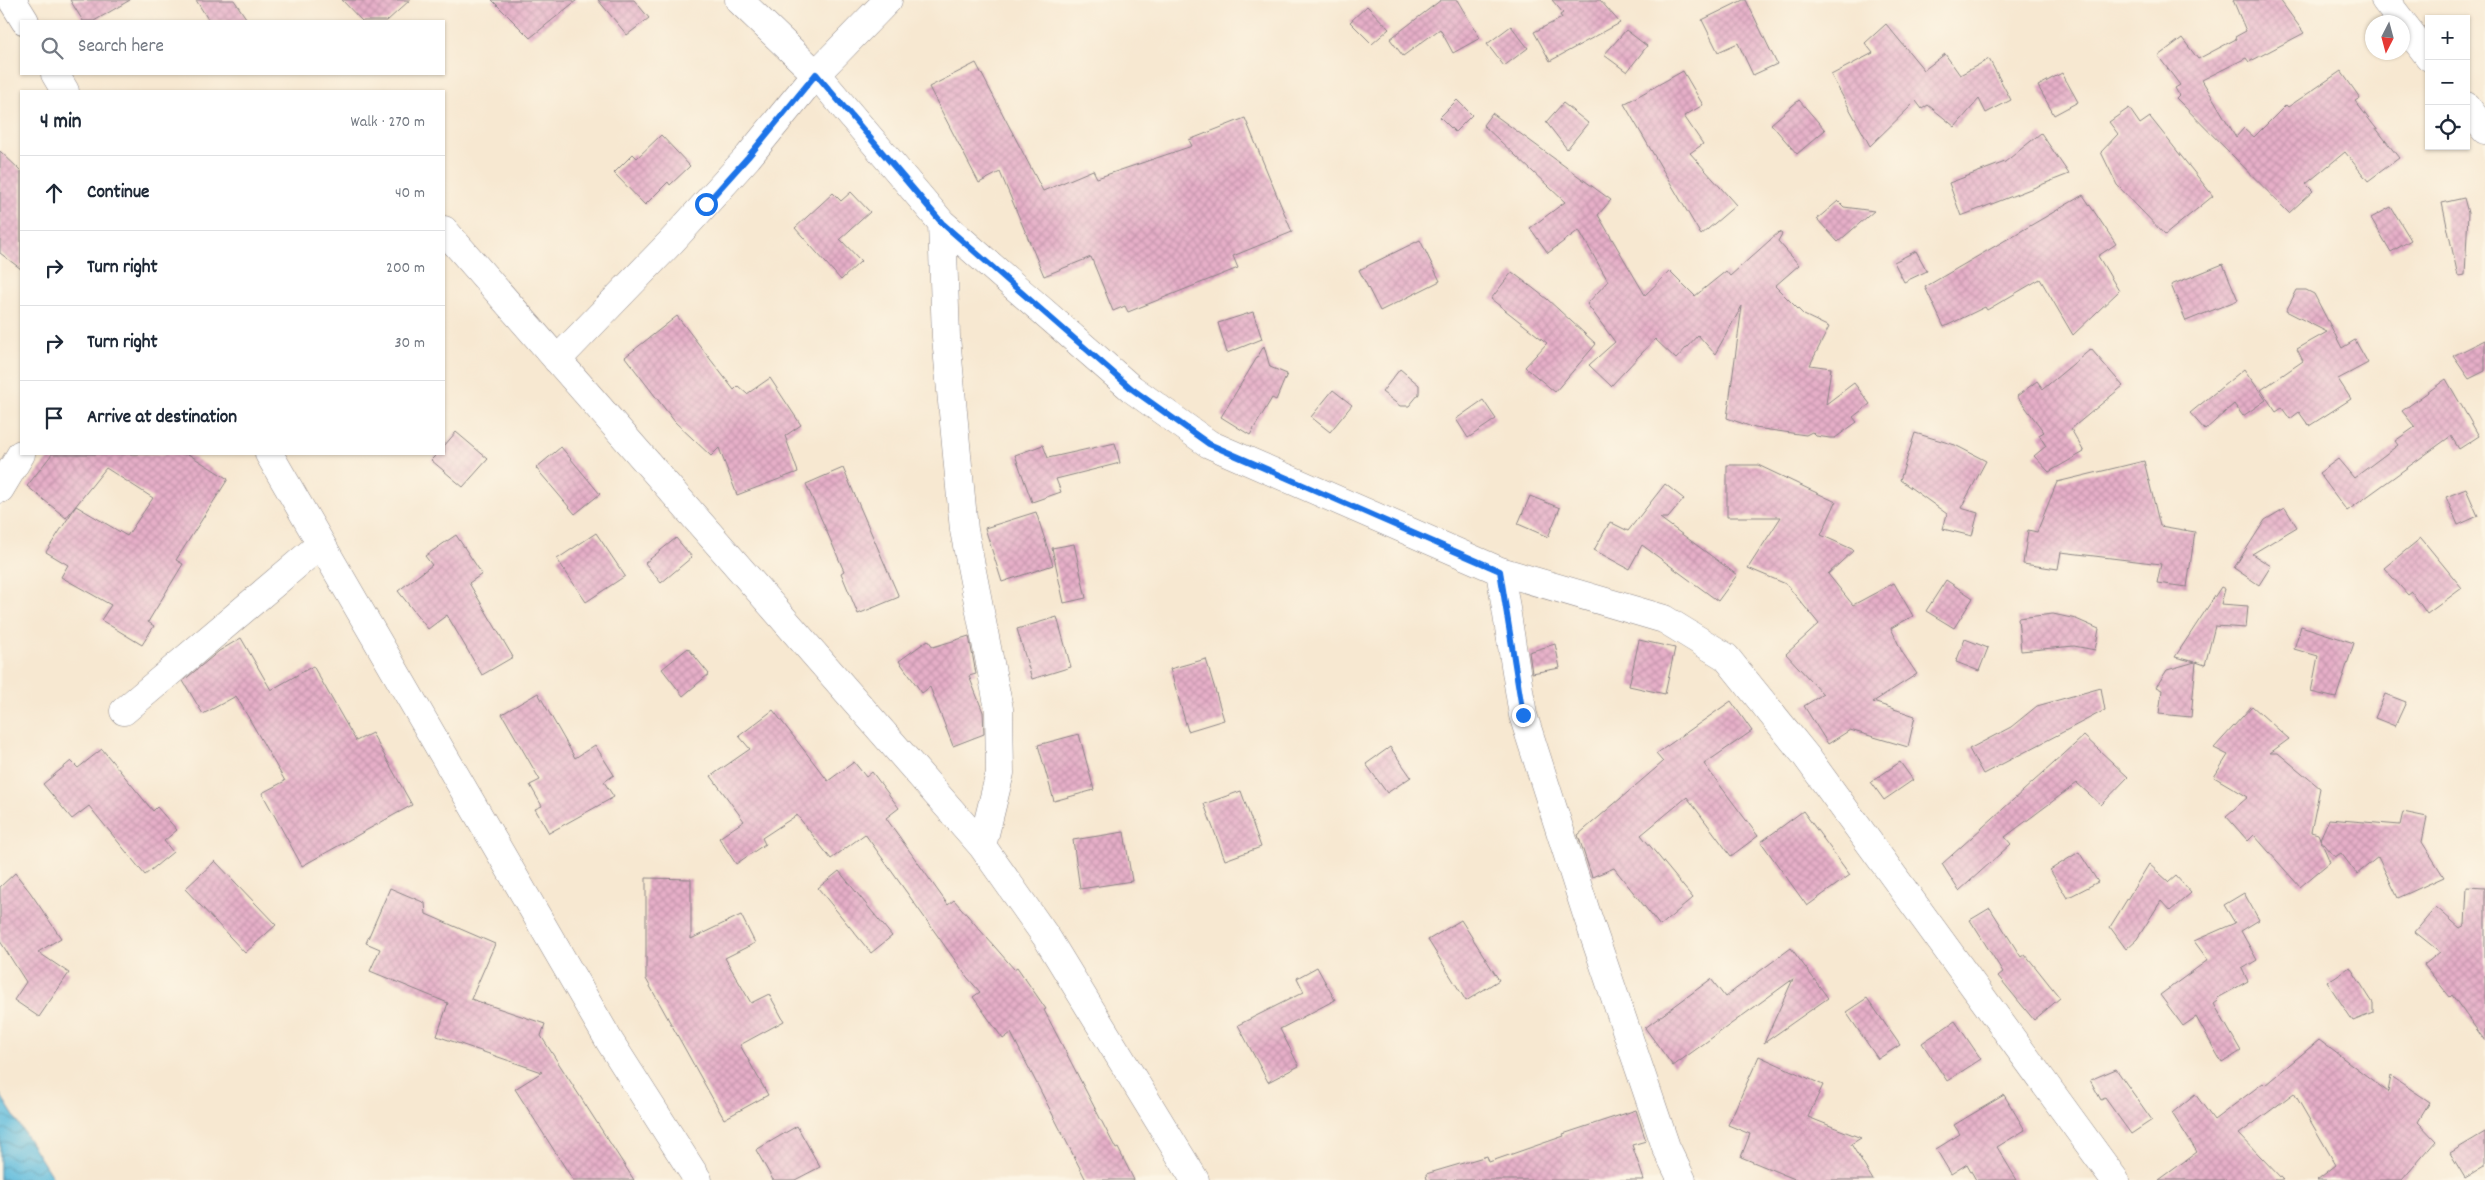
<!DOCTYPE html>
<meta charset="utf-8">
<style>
:root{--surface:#fff;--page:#f2f2f3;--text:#1f2937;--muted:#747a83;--line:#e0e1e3}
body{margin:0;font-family:Dekko,sans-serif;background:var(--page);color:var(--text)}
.controls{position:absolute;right:15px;top:15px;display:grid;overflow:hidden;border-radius:0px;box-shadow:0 1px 4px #0004}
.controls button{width:45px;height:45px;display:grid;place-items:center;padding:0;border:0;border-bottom:1px solid var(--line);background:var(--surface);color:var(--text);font:25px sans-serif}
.compass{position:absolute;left:2365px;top:15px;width:45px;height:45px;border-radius:50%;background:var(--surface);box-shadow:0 1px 4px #0004;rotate:186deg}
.stop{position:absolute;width:15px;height:15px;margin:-11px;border:4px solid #1a73e8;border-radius:50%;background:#fff}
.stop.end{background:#1a73e8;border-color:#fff;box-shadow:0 1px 5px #0008}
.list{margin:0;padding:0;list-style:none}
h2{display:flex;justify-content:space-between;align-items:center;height:65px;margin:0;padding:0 20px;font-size:21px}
h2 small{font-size:16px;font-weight:400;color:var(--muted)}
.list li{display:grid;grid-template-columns:32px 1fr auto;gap:15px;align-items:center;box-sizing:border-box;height:75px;padding:0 20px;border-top:1px solid var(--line)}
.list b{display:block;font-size:19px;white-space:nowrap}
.list em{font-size:16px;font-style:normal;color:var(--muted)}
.icon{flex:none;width:28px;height:28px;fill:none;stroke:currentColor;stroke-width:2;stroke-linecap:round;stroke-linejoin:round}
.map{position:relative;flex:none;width:2485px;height:1180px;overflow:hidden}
.search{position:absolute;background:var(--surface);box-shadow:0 1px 4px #0004;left:20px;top:20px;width:425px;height:55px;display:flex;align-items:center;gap:12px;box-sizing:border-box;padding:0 18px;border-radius:0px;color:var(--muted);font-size:19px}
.panel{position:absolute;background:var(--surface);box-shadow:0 1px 4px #0004;left:20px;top:90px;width:425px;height:365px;border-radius:0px}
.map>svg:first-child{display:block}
.water{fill:url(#water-waves);stroke:#406f8c}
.building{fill:url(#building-cross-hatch)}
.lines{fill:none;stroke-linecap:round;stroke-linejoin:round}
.minor-casing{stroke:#8c8586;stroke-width:29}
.minor{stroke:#fff;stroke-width:28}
.route{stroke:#1a73e8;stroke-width:6}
</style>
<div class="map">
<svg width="2485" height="1180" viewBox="0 0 2485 1180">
<defs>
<pattern id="water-waves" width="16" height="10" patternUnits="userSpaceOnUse" patternTransform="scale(1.25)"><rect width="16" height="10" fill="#5fbcdd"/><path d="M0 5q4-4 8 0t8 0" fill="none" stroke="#4e98b4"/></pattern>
<pattern id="building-cross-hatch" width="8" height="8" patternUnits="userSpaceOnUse" patternTransform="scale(1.25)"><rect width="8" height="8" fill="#e6afc8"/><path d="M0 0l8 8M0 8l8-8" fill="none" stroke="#c596ad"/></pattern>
</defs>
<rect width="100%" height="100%" fill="#fcf5e5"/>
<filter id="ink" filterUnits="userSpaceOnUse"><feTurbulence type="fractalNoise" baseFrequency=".02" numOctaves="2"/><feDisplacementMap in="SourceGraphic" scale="10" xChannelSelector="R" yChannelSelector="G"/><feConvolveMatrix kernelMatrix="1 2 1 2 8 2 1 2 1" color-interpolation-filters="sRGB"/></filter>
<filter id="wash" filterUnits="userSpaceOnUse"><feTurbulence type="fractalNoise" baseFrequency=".0096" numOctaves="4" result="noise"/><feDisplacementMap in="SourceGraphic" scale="20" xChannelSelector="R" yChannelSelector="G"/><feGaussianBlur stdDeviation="1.12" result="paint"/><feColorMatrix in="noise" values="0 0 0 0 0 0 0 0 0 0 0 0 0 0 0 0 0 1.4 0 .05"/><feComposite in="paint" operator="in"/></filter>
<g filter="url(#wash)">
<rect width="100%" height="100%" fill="#f7e8d1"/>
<path class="water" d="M 0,1094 L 54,1180 L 0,1180 Z"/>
<g id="blocks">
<path class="building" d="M 70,0 L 130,0 L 94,21 L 83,21 Z
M 196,0 L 234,0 L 248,21 L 209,21 Z
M 342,0 L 410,0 L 387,21 L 362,21 Z
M 492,0 L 577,0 L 530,38 Z
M 598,0 L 634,0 L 649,18 L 627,35 Z
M 1441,0 L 1457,0 L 1480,38 L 1453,53 L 1440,29 L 1403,56 L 1390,39 Z
M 1552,0 L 1600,0 L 1620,23 L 1550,61 L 1534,32 L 1562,18 L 1560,15 L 1563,13 Z
M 1743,0 L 1746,0 L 1777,64 L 1753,75 L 1738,43 L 1718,52 L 1702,20 Z
M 2233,0 L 2280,0 L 2304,33 L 2249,62 L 2246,58 L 2202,80 L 2236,137 L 2244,128 L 2254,137 L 2286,105 L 2288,107 L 2341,71 L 2360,98 L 2355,101 L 2399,158 L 2368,181 L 2345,152 L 2306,184 L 2313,191 L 2289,213 L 2176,98 L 2179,95 L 2175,88 L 2180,85 L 2158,56 L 2182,38 L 2198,59 L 2236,39 L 2235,37 L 2246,31 Z
M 1367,6 L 1389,29 L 1372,44 L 1350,22 Z
M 1886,24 L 1924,70 L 1945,54 L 1960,75 L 1989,59 L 2011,100 L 1986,113 L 1979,99 L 1955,127 L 1928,105 L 1922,109 L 1916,101 L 1870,146 L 1831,75 L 1873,53 L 1865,43 Z
M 1511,26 L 1528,48 L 1504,66 L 1487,44 Z
M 1626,30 L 1647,46 L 1627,72 L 1604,55 Z
M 976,63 L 1043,191 L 1093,170 L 1097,178 L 1192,146 L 1189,140 L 1245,118 L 1292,232 L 1233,256 L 1238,268 L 1128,312 L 1125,306 L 1113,311 L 1091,257 L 1044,276 L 1000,172 L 979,183 L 929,87 Z
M 1683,71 L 1703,105 L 1684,116 L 1703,144 L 1690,153 L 1736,205 L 1701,235 L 1624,104 Z
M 2062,73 L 2078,102 L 2054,115 L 2038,86 Z
M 1457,100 L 1472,115 L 1455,132 L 1440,117 Z
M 1799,100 L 1825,130 L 1797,154 L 1771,124 Z
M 1563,103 L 1588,123 L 1567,149 L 1546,122 Z
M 2129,108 L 2140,124 L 2150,117 L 2213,196 L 2165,235 L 2117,185 L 2101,152 L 2118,134 L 2109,122 Z
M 1492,113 L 1611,200 L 1598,215 L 1645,295 L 1670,271 L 1695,296 L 1726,271 L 1730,276 L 1779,232 L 1782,234 L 1778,241 L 1799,265 L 1775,286 L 1804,315 L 1829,327 L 1810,365 L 1831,368 L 1826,404 L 1854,383 L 1870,404 L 1853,417 L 1857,422 L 1835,438 L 1830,438 L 1816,436 L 1812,432 L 1806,435 L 1755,428 L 1727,418 L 1742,306 L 1715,354 L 1698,335 L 1676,359 L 1655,339 L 1611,386 L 1589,365 L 1615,342 L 1587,304 L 1608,281 L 1579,230 L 1548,253 L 1530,228 L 1565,202 L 1483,125 Z
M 2041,133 L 2069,174 L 1961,216 L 1949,183 L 2005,162 Z
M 661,135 L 690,166 L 670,185 L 668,182 L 645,205 L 614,173 L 633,154 L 637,158 Z
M 0,151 L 21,171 L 21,269 L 0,253 Z
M 851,192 L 870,212 L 840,239 L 861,261 L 841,280 L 795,228 L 833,193 L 841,201 Z
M 2083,195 L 2116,244 L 2098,256 L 2119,291 L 2073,335 L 2040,279 L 1987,310 L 1985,307 L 1944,327 L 1925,287 Z
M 2464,198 L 2468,213 L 2465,275 L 2458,276 L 2442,203 Z
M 1838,201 L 1844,207 L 1874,211 L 1838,242 L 1817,219 Z
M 2391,207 L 2411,240 L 2391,252 L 2371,218 Z
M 1420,240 L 1440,281 L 1380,311 L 1359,270 Z
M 1916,251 L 1927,271 L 1904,282 L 1894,262 Z
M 2223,264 L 2238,300 L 2186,321 L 2171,285 Z
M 1512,272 L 1547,299 L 1596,344 L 1555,392 L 1525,367 L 1547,343 L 1491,299 Z
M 2297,290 L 2306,290 L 2314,294 L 2342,348 L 2355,340 L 2368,363 L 2338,379 L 2351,399 L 2309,426 L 2299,412 L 2290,419 L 2282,408 L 2276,412 L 2261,390 L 2303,361 L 2297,349 L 2327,332 L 2286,311 Z
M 1253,312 L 1262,339 L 1227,353 L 1218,323 Z
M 677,316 L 734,390 L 738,386 L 747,394 L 770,378 L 801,425 L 785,436 L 798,472 L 737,495 L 719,448 L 711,456 L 675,422 L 625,357 Z
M 2485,340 L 2485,371 L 2469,379 L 2453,356 Z
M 1264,346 L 1270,367 L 1287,374 L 1276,400 L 1272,398 L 1250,435 L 1221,417 Z
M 2091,349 L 2123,386 L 2071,429 L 2084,452 L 2049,472 L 2034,456 L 2046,446 L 2039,435 L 2044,432 L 2017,396 L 2037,381 L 2043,389 Z
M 1400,369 L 1419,385 L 1419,394 L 1409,406 L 1400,406 L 1382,392 Z
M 2244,369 L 2266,400 L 2243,416 L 2234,404 L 2205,430 L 2190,413 Z
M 2446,379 L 2479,436 L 2459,449 L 2451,436 L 2347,511 L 2319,473 L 2338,459 L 2354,478 L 2398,445 L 2395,441 L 2415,427 L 2402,411 Z
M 1333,390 L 1352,405 L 1330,432 L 1311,417 Z
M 1483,400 L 1496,419 L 1468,438 L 1456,419 Z
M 456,432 L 488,459 L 463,487 L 431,460 L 437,454 L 444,454 L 444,446 Z
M 1915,433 L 1955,445 L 1986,461 L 1961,508 L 1978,513 L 1972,536 L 1943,529 L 1947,514 L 1900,480 Z
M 1115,443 L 1120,463 L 1056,479 L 1061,492 L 1032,502 L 1015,455 L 1043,445 L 1048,458 Z
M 561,447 L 600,494 L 575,514 L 536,468 Z
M 52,454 L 188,454 L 228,479 L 176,560 L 183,564 L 148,622 L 154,626 L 142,645 L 101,620 L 111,605 L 61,577 L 68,565 L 46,552 L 76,506 L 127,536 L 153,498 L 106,468 L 66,518 L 27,486 Z
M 2144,461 L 2160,526 L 2195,532 L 2187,587 L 2157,583 L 2161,564 L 2061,552 L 2058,569 L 2023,564 L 2028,530 L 2037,532 L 2057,482 Z
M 1727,465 L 1758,465 L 1836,502 L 1821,535 L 1854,550 L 1828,574 L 1853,605 L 1894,583 L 1913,616 L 1891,628 L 1902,652 L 1917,674 L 1873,702 L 1915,716 L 1908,747 L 1850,730 L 1828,744 L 1804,706 L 1823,694 L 1786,654 L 1819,624 L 1786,584 L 1748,568 L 1781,517 L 1727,517 Z
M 843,468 L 899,597 L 858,614 L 841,573 L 844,571 L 806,484 Z
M 1665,484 L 1684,499 L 1668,518 L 1660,518 L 1737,575 L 1718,601 L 1642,545 L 1629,569 L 1594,550 L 1610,522 L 1628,531 Z
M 2466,489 L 2478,516 L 2458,525 L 2446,497 Z
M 1530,496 L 1560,508 L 1548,537 L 1518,524 Z
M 2285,508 L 2297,527 L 2252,554 L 2271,566 L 2259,585 L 2234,568 L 2265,520 Z
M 1036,512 L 1053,565 L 1002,582 L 985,528 Z
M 596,533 L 625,576 L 586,602 L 557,559 Z
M 456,535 L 482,574 L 469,583 L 513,657 L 482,675 L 447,615 L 428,629 L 398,591 L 432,565 L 425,556 Z
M 676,538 L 692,557 L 661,583 L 645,563 Z
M 2421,538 L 2462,588 L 2427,614 L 2412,592 L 2408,595 L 2384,568 Z
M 1074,544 L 1086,598 L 1064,603 L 1052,548 Z
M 1946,580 L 1973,598 L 1954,628 L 1926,611 Z
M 2221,587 L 2225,589 L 2221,604 L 2248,606 L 2246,628 L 2215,626 L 2205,665 L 2196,662 L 2191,717 L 2159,714 L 2162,690 L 2156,687 L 2167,670 L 2195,662 L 2175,657 Z
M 2053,614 L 2076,619 L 2099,629 L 2095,650 L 2074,646 L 2021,651 L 2018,618 Z
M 1057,617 L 1071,667 L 1032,679 L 1017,629 Z
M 2301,626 L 2354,643 L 2336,698 L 2311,692 L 2318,656 L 2294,649 Z
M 969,636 L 976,674 L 969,676 L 983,712 L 984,734 L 953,746 L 930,687 L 922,693 L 899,661 L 928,640 L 933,647 Z
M 241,638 L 271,690 L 313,666 L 356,741 L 372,733 L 412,805 L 302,866 L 262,793 L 285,781 L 236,696 L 203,714 L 183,681 L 219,651 Z
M 1965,639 L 1988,648 L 1979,671 L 1956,662 Z
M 1639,640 L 1675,648 L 1665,694 L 1629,686 Z
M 1555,644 L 1560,668 L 1532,673 L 1529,652 Z
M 688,648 L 709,674 L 683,696 L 662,669 Z
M 1206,659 L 1224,720 L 1188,731 L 1170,669 Z
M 2101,688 L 2105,710 L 1983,774 L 1969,749 L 2011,727 L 2037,706 Z
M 538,693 L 575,758 L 595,745 L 614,775 L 604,782 L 614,797 L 549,833 L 535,809 L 542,806 L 530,785 L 540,780 L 502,714 Z
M 2385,694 L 2406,702 L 2395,726 L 2375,718 Z
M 1731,701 L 1752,731 L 1704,764 L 1758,836 L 1731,856 L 1687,797 L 1641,835 L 1693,898 L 1660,926 L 1614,868 L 1592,877 L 1578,835 L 1663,762 L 1656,754 Z
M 2252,706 L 2289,739 L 2270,753 L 2278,753 L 2320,788 L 2311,832 L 2318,834 L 2330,862 L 2300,887 L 2254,835 L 2248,841 L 2226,816 L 2248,797 L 2214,777 L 2228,755 L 2214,748 Z
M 773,710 L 828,781 L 854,762 L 866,777 L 872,772 L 899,808 L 886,818 L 948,905 L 954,900 L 1014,969 L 1017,967 L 1046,1009 L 1044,1010 L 1116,1149 L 1118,1148 L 1134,1180 L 1086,1180 L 1011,1033 L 1003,1039 L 973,997 L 980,992 L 967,977 L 865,834 L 831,859 L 797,815 L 762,838 L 765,844 L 736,864 L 719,838 L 744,821 L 711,776 L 750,749 L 739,736 Z
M 1079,734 L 1094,790 L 1054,801 L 1038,745 Z
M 2084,736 L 2128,777 L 2101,805 L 2077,783 L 2005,837 L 2011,844 L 1959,891 L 1942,864 Z
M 1390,747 L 1411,777 L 1387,793 L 1366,764 Z
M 102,749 L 153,811 L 157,807 L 177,830 L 164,841 L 173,852 L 145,875 L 89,806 L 72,819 L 43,784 L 71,761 L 78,768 Z
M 1900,762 L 1913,780 L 1884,800 L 1871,782 Z
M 1241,791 L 1261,847 L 1225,860 L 1204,804 Z
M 1803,811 L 1850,875 L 1807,906 L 1761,842 Z
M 2403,812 L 2427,817 L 2422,842 L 2444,877 L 2398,898 L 2378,857 L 2357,874 L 2341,853 L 2335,857 L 2320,839 L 2329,819 L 2400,825 Z
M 1124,832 L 1132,881 L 1080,889 L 1073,840 Z
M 2079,852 L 2098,882 L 2067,898 L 2050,870 Z
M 215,861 L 276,925 L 245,953 L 185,889 Z
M 2149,864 L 2169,882 L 2176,876 L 2191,893 L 2170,911 L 2161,901 L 2137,939 L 2126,949 L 2110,927 Z
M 839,871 L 892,936 L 871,953 L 818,888 Z
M 15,873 L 30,892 L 61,938 L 38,952 L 69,973 L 39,1017 L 14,1000 L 26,982 L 0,941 L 0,887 Z
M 646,878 L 691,879 L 691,939 L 741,915 L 755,943 L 725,958 L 751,1003 L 769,994 L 784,1021 L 740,1045 L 768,1095 L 724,1119 L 646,979 Z
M 2467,887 L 2485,888 L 2485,1041 L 2452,995 L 2450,997 L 2424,965 L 2440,952 L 2415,932 L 2436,907 L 2460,928 L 2465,925 Z
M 390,888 L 425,903 L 426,914 L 495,944 L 471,999 L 545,1024 L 541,1036 L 634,1180 L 573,1180 L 515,1089 L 542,1072 L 437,1036 L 448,1003 L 370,971 L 380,949 L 366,943 Z
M 2244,893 L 2259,920 L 2241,931 L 2257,960 L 2242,969 L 2248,981 L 2216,999 L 2218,1001 L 2214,1004 L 2241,1051 L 2222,1063 L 2196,1017 L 2183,1026 L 2160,995 L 2208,960 L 2194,941 L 2235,923 L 2224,905 Z
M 1990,908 L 2021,957 L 2025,954 L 2060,998 L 2034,1020 L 1998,976 L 2003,972 L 1970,920 Z
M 1461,920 L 1499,980 L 1466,1001 L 1428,940 Z
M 1791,948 L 1828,998 L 1764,1043 L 1793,979 L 1673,1066 L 1645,1028 L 1711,979 L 1725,997 Z
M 1317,967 L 1335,1000 L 1280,1029 L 1299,1066 L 1268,1082 L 1238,1025 L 1304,992 L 1297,978 Z
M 2350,967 L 2373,1003 L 2373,1013 L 2353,1021 L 2327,982 Z
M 1867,998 L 1900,1045 L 1878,1059 L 1846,1012 Z
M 1955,1021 L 1981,1059 L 1947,1081 L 1922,1043 Z
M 2319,1040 L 2388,1092 L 2391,1076 L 2430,1102 L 2418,1122 L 2436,1141 L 2402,1180 L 2317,1180 L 2336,1165 L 2294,1093 L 2239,1134 L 2283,1180 L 2159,1180 L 2197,1152 L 2172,1113 L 2195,1094 L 2214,1120 L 2263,1083 L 2265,1085 Z
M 1759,1056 L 1823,1085 L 1808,1117 L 1861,1138 L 1851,1144 L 1873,1180 L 1797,1180 L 1741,1157 L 1750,1134 L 1728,1125 Z
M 2116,1069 L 2152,1120 L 2131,1134 L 2105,1098 L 2101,1100 L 2090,1080 Z
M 2004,1095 L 2025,1130 L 1997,1147 L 2017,1180 L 1976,1180 L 1967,1164 L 1951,1174 L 1936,1149 L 1960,1134 L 1954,1125 Z
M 1636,1110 L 1646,1141 L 1632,1145 L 1644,1180 L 1427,1180 L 1426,1174 L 1487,1156 L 1489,1162 L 1564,1136 L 1563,1134 Z
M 797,1126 L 820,1167 L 795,1180 L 773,1180 L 756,1150 Z
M 2485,1132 L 2485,1166 L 2465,1178 L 2450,1153 Z"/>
</g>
</g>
<g filter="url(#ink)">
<use href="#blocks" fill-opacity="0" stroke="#8c8586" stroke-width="1"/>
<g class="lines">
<g class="minor-casing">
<path id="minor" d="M 12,0 L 25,21
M 739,0 L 816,74 L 942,223 L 1132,389 L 1209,444 L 1500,571 L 1664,619 L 1726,657 L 1806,756 L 2115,1180
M 2385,0 L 2429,57
M 55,74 L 65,91
M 2466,106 L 2485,130
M 942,223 L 946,337 L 964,530 L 999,709 L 1000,773 L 982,846
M 444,230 L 982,846 L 1047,938 L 1195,1180
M 557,360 L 671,242 L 748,157 L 816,74 L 888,0
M 269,454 L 610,1042 L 698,1180
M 0,489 L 21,454
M 1500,571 L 1523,715 L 1586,912 L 1666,1147 L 1682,1180
M 124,711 L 321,544"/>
</g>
<use href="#minor" class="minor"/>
</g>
</g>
<g class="lines" filter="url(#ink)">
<path class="route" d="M 706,204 L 748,157 L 816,74 L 942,223 L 1132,389 L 1209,444 L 1500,571 L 1523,715"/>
</g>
</svg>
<div class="controls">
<button>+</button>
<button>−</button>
<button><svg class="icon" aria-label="locate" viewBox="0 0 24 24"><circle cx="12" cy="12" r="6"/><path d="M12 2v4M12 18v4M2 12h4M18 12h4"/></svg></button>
</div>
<svg class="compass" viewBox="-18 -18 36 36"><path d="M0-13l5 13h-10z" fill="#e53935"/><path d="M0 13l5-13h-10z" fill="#747a83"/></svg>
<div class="stop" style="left:706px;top:204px"></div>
<div class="stop end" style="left:1523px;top:715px"></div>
<div class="search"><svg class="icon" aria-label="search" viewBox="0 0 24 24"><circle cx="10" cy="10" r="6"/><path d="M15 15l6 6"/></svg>Search here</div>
<section class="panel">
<h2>4 min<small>Walk · 270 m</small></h2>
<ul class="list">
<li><svg class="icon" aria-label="ahead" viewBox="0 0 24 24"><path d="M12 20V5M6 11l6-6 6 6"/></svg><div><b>Continue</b></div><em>40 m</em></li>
<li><svg class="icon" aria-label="right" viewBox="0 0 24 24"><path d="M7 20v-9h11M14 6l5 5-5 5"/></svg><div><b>Turn right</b></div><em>200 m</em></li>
<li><svg class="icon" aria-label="right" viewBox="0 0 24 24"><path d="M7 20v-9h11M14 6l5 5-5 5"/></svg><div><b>Turn right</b></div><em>30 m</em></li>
<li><svg class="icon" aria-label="arrive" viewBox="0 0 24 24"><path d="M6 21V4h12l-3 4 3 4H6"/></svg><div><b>Arrive at destination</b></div></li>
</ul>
</section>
</div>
